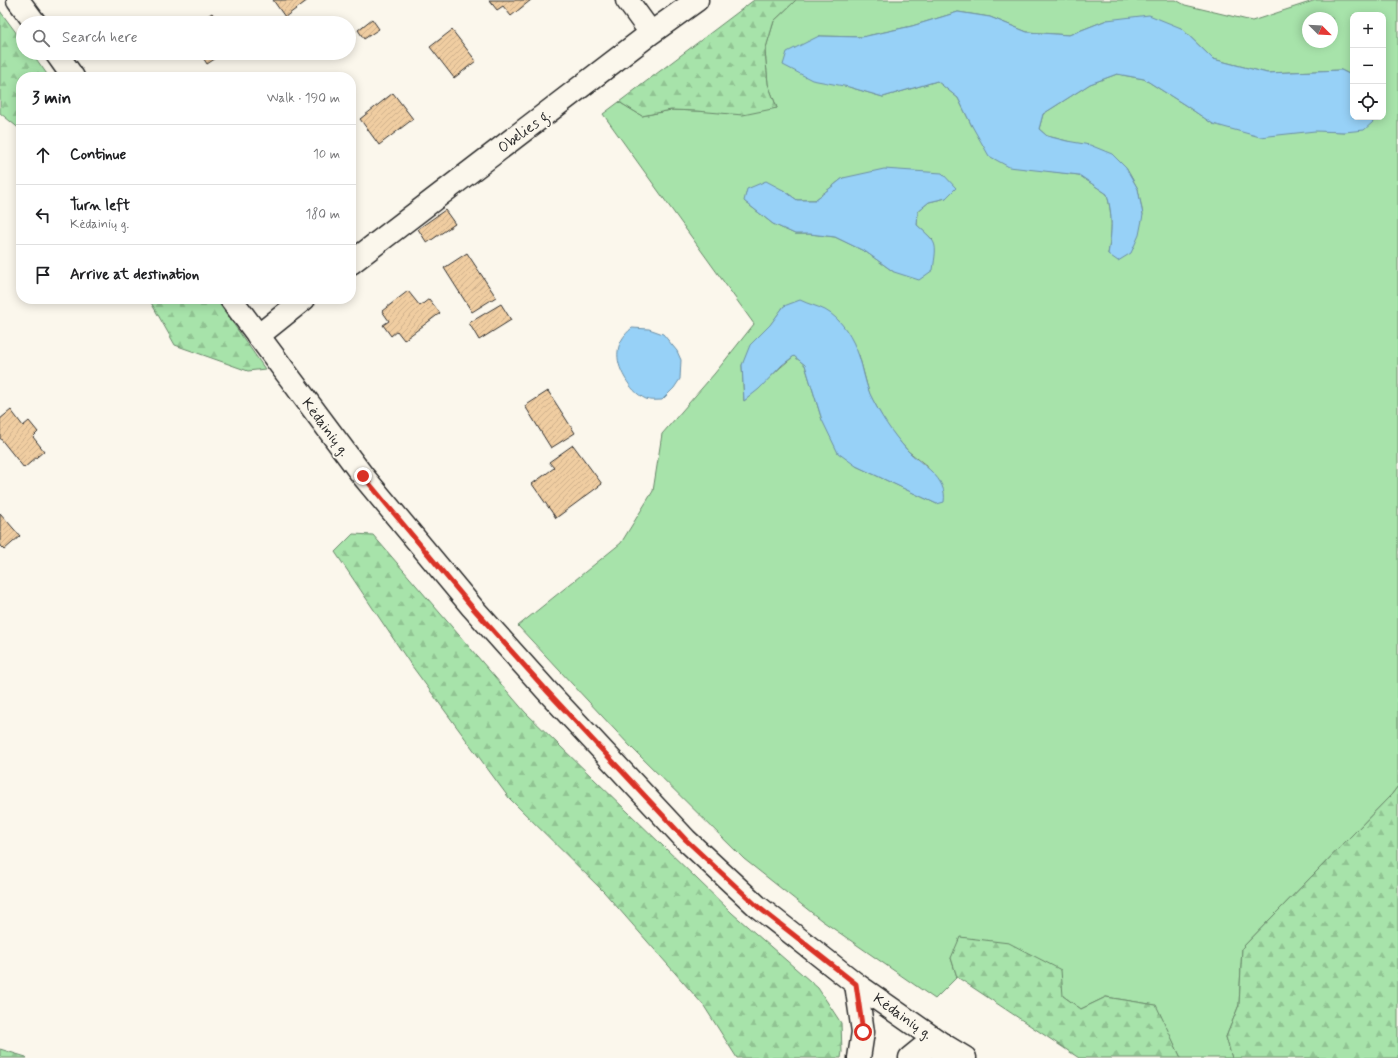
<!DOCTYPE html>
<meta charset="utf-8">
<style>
:root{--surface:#fff;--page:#f6f6f6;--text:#202124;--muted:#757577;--line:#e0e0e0}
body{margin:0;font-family:Mynerve,sans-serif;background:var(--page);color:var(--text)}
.controls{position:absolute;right:12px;top:12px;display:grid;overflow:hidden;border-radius:8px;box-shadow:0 2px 10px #0003}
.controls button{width:36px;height:36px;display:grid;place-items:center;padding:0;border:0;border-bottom:1px solid var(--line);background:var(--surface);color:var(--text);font:20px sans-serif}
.compass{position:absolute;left:1302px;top:12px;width:36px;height:36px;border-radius:50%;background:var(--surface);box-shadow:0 2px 10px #0003;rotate:114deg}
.stop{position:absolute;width:12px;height:12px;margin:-9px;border:3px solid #d93025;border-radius:50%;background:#fff}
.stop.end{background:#d93025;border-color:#fff;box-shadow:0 1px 4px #0008}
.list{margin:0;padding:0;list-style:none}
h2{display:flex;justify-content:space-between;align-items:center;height:52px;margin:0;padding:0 16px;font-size:17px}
h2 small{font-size:13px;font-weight:400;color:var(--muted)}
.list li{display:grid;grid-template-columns:26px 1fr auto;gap:12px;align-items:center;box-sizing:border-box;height:60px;padding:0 16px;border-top:1px solid var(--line)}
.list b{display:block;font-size:15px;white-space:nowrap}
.list p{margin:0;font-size:13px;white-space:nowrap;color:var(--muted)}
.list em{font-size:13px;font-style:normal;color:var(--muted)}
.icon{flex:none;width:22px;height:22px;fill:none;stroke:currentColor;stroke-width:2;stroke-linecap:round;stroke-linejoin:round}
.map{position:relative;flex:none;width:1398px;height:1058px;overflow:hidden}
.search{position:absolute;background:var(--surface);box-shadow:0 2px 10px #0003;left:16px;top:16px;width:340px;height:44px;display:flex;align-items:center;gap:10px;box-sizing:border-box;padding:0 14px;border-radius:22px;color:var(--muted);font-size:15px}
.panel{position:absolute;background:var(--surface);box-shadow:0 2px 10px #0003;left:16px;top:72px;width:340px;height:232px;border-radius:16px}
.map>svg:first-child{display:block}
.green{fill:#a7e3aa;stroke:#69876a;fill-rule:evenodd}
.forest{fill:url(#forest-firs);stroke:#69876a}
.water{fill:#97d1f7;stroke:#6c8fa5}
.building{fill:url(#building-hatch);stroke:#2b2b2b}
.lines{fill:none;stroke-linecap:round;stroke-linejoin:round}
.minor-casing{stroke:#2b2b2b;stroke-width:25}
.major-casing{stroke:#2b2b2b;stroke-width:25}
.minor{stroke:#fbf7ec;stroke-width:22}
.major{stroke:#fbf7ec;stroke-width:22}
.route{stroke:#d93025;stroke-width:5}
.labels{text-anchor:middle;stroke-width:4;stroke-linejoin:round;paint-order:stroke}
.street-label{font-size:15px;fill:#2b2b2b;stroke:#fbf7ec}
</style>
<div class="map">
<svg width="1398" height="1058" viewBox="0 0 1398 1058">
<defs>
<pattern id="forest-firs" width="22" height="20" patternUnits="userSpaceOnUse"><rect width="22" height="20" fill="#a7e3aa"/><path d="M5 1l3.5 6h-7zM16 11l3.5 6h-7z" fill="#90c392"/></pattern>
<pattern id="building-hatch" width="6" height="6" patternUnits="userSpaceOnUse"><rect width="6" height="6" fill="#f0cda1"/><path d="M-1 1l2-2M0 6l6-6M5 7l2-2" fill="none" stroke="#ceb08b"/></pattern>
</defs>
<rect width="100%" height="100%" fill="#fbf7ec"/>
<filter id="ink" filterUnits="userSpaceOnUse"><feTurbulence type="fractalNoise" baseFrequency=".025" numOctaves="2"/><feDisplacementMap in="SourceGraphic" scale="8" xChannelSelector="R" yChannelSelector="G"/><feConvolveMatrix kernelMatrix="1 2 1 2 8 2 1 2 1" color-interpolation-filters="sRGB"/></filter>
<g filter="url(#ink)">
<path class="green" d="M 796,0 L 1176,0 L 1185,5 L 1252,21 L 1316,0 L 1398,0 L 1398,786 L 1392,794 L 1242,948 L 1239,1005 L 1226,1037 L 1232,1058 L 1181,1058 L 1155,1005 L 1106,997 L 1081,1009 L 1063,996 L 951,958 L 957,977 L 935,999 L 821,920 L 744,859 L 630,746 L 518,626 L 621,543 L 653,491 L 662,434 L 715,373 L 754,324 L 603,114 L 619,102 L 642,116 L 671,110 L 696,111 L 777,108 L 768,84 L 765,51 L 774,21 ZM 958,12 L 990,17 L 1027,32 L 1069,35 L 1107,20 L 1181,28 L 1213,59 L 1267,73 L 1341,70 L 1353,76 L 1353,15 L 1383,15 L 1383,117 L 1373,117 L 1373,122 L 1345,132 L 1213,124 L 1185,105 L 1144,79 L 1117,74 L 1090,84 L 1043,114 L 1039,129 L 1047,136 L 1067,141 L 1126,168 L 1138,189 L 1143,215 L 1108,254 C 1112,231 1113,218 1107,194 L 1079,175 L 1048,171 L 972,126 L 958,98 L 937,81 L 883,97 L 849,87 L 819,36 L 862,37 L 912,26 ZM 1308,18 L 1332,18 L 1332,42 L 1308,42 ZM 843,178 L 946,198 L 929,202 L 918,211 L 917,225 L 933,240 L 894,272 L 866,252 L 835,237 L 810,234 L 795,234 L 773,224 L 744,201 L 783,190 L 797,200 L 815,200 ZM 784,306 L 859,355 L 869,393 L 888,428 L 908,451 L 927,466 L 937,504 L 856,466 L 822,420 L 805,365 L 794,356 C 776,370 761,387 744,401 L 742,365 Z"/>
<path class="forest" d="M 754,0 L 796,0 L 774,21 L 765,51 L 768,84 L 777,108 L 743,115 L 696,111 L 671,110 L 642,116 L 619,102 Z
M 0,11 L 23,42 L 23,53 L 32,53 L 49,77 L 21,77 L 21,130 L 0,113 Z
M 149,299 L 216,299 L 265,369 L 248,371 L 175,345 Z
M 353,534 L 373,535 L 525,712 L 732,913 L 818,988 L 841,1023 L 842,1052 L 841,1058 L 737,1058 L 704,1006 L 604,892 L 509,798 L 409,662 L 335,552 Z
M 1398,786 L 1398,1058 L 1232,1058 L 1226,1037 L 1239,1005 L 1242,948 L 1392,794 Z
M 960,937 L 1009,943 L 1061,970 L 1063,996 L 1081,1009 L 1106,997 L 1156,1005 L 1181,1058 L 1079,1058 L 957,977 L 951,958 Z
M 0,1049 L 26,1057 L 27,1058 L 0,1058 Z"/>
<path class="water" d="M 958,12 L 990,17 L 1027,32 L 1069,35 L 1107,20 L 1149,15 L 1181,28 L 1213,59 L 1267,73 L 1341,70 L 1353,76 L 1353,117 L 1373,117 L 1373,122 L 1364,130 L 1345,132 L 1315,131 L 1260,137 L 1213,124 L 1185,105 L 1144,79 L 1117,74 L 1090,84 L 1043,114 L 1039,129 L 1047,136 L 1067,141 L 1090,145 L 1112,154 L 1126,168 L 1138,189 L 1143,215 L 1139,235 L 1131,253 L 1118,261 L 1108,254 C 1112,232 1113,217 1107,194 L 1079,175 L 1009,167 L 989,156 L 972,126 L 958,98 L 937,81 L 883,97 L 849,87 L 812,80 L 783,65 L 787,52 L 819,36 L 862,37 L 912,26 Z
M 884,169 L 942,173 L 956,188 L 946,198 L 929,202 L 918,211 L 917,225 C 938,244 937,242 933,270 L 919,280 L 894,272 L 866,252 L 835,237 L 810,234 L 795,234 L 773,224 L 744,201 L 747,189 L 766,181 L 783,190 L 797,200 L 815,200 L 843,178 Z
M 800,300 C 808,304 817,306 825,310 C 842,319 853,339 859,356 C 863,368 865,382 870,394 C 880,415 892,433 907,450 C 921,465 948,477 944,502 L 937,504 L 909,491 L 856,466 L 838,453 L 822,420 L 805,365 L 794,356 L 782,365 L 759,389 L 744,401 L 742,365 L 750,345 L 770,325 L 784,306 Z
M 632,328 L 649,329 L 663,334 L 677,351 L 681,360 L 680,379 L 674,388 L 662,400 C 657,400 650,401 646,399 C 637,395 630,387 625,378 C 614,359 615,342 632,328 Z"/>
<path class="building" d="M 273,0 L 308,0 L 285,17 Z
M 489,0 L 531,0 L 511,16 L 503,6 L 497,10 Z
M 212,13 L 219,23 L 197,23 Z
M 372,19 L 379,29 L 364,39 L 358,30 Z
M 452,30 L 476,61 L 454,78 L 430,47 Z
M 191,53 L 224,53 L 207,64 L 200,53 L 194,58 Z
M 393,93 L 413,119 L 379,145 L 360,119 Z
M 445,210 L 455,224 L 427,243 L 418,229 Z
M 467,253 L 496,297 L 472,312 L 444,268 Z
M 408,291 L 420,306 L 429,299 L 440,313 L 404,340 L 397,331 L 391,336 L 383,325 L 389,321 L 382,311 Z
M 501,304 L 511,320 L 479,340 L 469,323 Z
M 548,391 L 575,433 L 551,448 L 525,406 Z
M 11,410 L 23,426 L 29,421 L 38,432 L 33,437 L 44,451 L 24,468 L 0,438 L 0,419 Z
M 573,445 L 602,484 L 556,518 L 532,484 L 554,468 L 549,462 Z
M 0,513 L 20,536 L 4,550 L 0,546 Z"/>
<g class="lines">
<g class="minor-casing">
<path id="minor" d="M 627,0 L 651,33
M 351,263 L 651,33 L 697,0
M 258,336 L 304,299
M 856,984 L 863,1032 L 859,1058
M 910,1058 L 921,1049 L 942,1044 L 943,1058"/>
</g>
<g class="major-casing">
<path id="major" d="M 18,0 L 35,23
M 56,53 L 73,77
M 231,299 L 363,476 L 472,607 L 548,692 L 686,840 L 757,906 L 856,984 L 942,1044 L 965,1058"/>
</g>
<use href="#minor" class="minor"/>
<use href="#major" class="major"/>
</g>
</g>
<g class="lines" filter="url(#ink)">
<path class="route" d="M 363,476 L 472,607 L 548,692 L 686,840 L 757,906 L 856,984 L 863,1032"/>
</g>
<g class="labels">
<g class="street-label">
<text transform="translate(524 131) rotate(-37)" y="5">Obelies g.</text>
<text transform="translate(326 427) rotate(53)" y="5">Kėdainių g.</text>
<text transform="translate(903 1016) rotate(35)" y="5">Kėdainių g.</text>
</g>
</g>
</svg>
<div class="controls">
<button>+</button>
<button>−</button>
<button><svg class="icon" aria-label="locate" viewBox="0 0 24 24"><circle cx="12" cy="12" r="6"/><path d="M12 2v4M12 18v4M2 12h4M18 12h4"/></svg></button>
</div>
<svg class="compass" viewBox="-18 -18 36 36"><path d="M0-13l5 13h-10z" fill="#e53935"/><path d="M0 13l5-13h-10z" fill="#757577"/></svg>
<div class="stop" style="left:863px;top:1032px"></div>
<div class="stop end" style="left:363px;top:476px"></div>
<div class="search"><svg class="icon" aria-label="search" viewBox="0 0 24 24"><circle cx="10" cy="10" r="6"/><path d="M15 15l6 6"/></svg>Search here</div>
<section class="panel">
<h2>3 min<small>Walk · 190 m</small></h2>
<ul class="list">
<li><svg class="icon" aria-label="ahead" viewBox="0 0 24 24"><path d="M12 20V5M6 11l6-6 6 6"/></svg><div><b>Continue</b></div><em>10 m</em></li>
<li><svg class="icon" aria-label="left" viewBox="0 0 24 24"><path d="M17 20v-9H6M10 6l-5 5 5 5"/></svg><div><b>Turn left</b><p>Kėdainių g.</p></div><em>180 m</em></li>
<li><svg class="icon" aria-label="arrive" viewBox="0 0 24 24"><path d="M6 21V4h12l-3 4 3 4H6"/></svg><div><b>Arrive at destination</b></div></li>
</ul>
</section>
</div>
